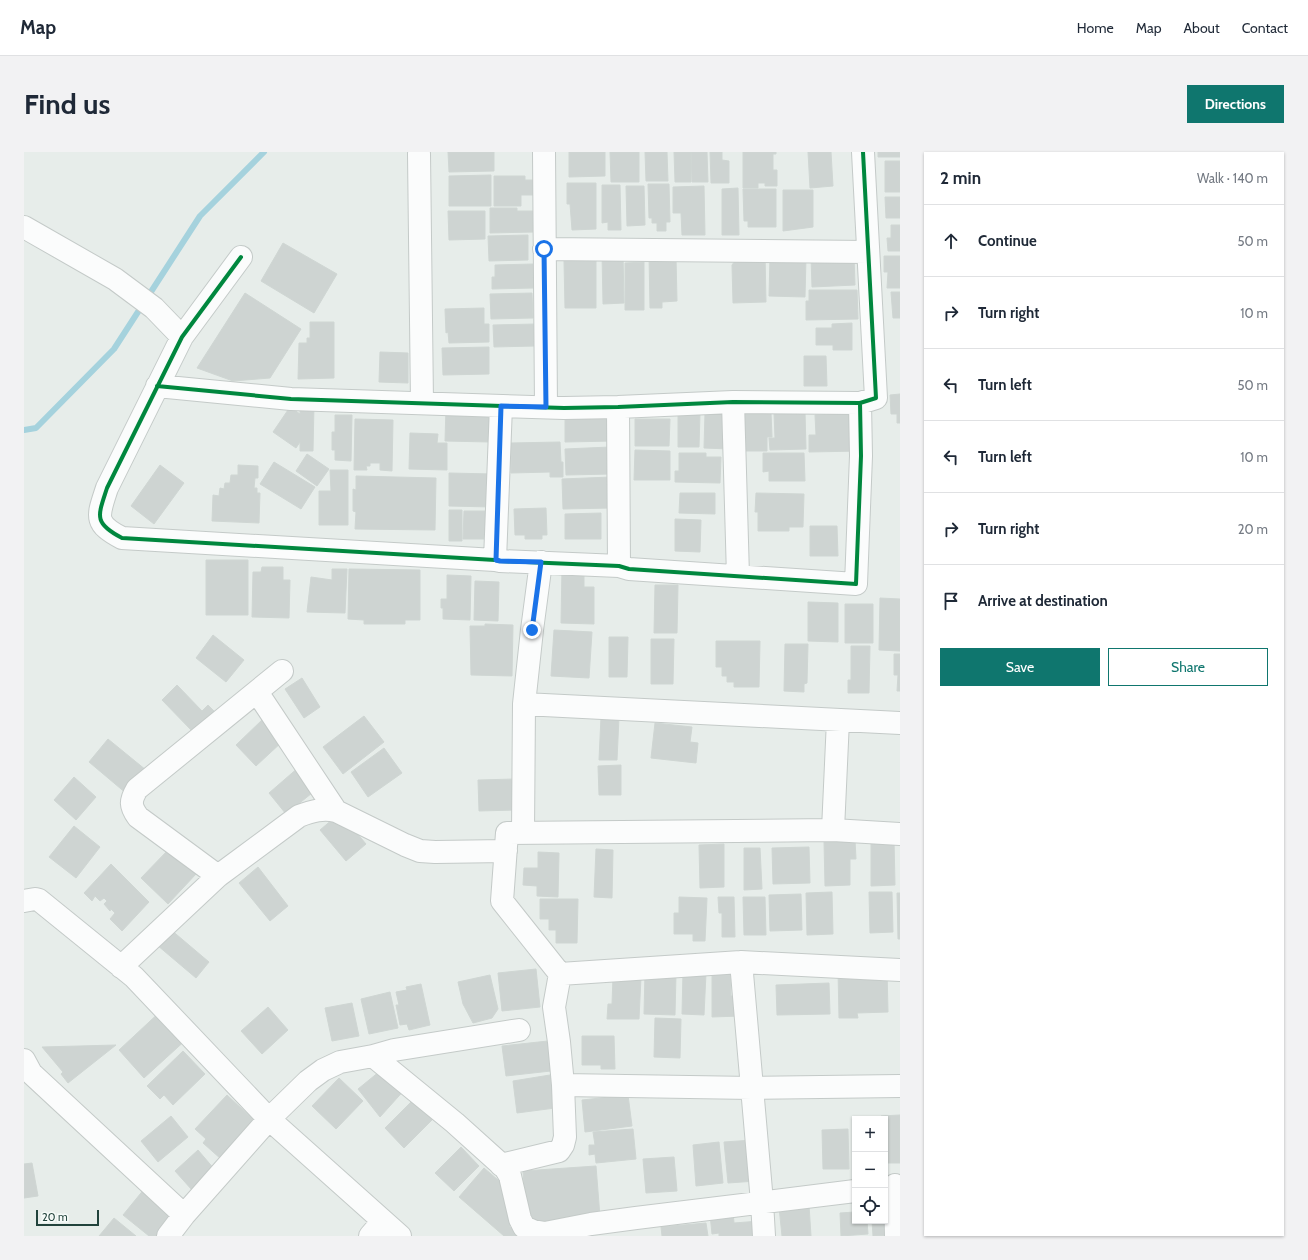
<!DOCTYPE html>
<meta charset="utf-8">
<style>
:root{--surface:#fff;--page:#f2f2f3;--text:#1f2937;--muted:#747a83;--line:#e0e1e3;--accent:#0f766e}
body{margin:0;font-family:Cabin,sans-serif;background:var(--page);color:var(--text)}
.controls{position:absolute;right:12px;bottom:12px;display:grid;overflow:hidden;border-radius:0px;box-shadow:0 1px 3px #0004}
.controls button{width:36px;height:36px;display:grid;place-items:center;padding:0;border:0;border-bottom:1px solid var(--line);background:var(--surface);color:var(--text);font:20px sans-serif}
.scale{position:absolute;left:12px;bottom:10px;width:63px;box-sizing:border-box;padding-left:4px;border:2px solid #22433c;border-top:0;font-size:11px;line-height:14px;white-space:nowrap;color:#22433c;-webkit-text-stroke:3px #f6fbf9;paint-order:stroke}
.stop{position:absolute;width:12px;height:12px;margin:-9px;border:3px solid #1a73e8;border-radius:50%;background:#fff}
.stop.end{background:#1a73e8;border-color:#fff;box-shadow:0 1px 4px #0008}
.list{margin:0;padding:0;list-style:none}
h2{display:flex;justify-content:space-between;align-items:center;height:52px;margin:0;padding:0 16px;font-size:17px}
h2 small{font-size:13px;font-weight:400;color:var(--muted)}
.list li{display:grid;grid-template-columns:26px 1fr auto;gap:12px;align-items:center;box-sizing:border-box;height:72px;padding:0 16px;border-top:1px solid var(--line)}
.list b{display:block;font-size:15px;white-space:nowrap}
.list em{font-size:13px;font-style:normal;color:var(--muted)}
.actions{display:flex;gap:8px;padding:12px 16px}
.actions a{flex:1;padding:9px 0;border:1px solid var(--accent);border-radius:0px;text-align:center;font-size:14px;color:var(--accent)}
.actions .main{background:var(--accent);color:#fff}
.icon{flex:none;width:22px;height:22px;fill:none;stroke:currentColor;stroke-width:2;stroke-linecap:round;stroke-linejoin:round}
.map{position:relative;flex:none;width:876px;height:1084px;overflow:hidden;border-radius:0px}
header{display:flex;align-items:center;gap:24px;box-sizing:border-box;height:56px;padding:0 20px;background:var(--surface);border-bottom:1px solid var(--line)}
header strong{font-size:19px}
nav{display:flex;gap:22px;margin-inline-start:auto;font-size:14px}
.intro{display:flex;align-items:center;justify-content:space-between;box-sizing:border-box;height:96px;padding:0 24px}
h1{margin:0;font-size:28px}
.button{padding:10px 18px;border-radius:0px;background:var(--accent);color:#fff;font-size:14px;font-weight:700}
main{display:flex;gap:24px;padding:0 24px}
aside{flex:1;background:var(--surface);border-radius:0px;box-shadow:0 1px 3px #0004}
.map>svg:first-child{display:block}
.lines{fill:none;stroke-linecap:round;stroke-linejoin:round}
.stream{stroke:#a5d2dd;stroke-width:6}
.building{fill:#ced4d2;stroke:#cfd6d3}
.minor-casing{stroke:#c4cac8;stroke-width:24}
.minor{stroke:#fbfcfc;stroke-width:22}
.cycleway-casing{stroke:#f6fbf9;stroke-width:6}
.cycleway{stroke:#00873e;stroke-width:4}
.route{stroke:#1a73e8;stroke-width:5}
</style>
<header>
<strong>Map</strong>
<nav><a>Home</a><a>Map</a><a>About</a><a>Contact</a></nav>
</header>
<div class="intro"><h1>Find us</h1><a class="button">Directions</a></div>
<main>
<div class="map">
<svg width="876" height="1084" viewBox="0 0 876 1084">
<rect width="100%" height="100%" fill="#e7edea"/>
<g class="lines">
<path class="stream" d="M 0,278 L 12,276 L 90,197 L 176,64 L 240,0"/>
</g>
<path class="building" d="M 424,0 L 470,0 L 470,19 L 425,20 Z
M 545,0 L 581,0 L 581,24 L 545,25 Z
M 586,0 L 615,0 L 615,30 L 587,30 Z
M 621,0 L 643,0 L 644,29 L 622,29 Z
M 650,0 L 667,0 L 667,30 L 651,30 Z
M 667,0 L 683,0 L 684,30 L 668,30 Z
M 686,0 L 698,0 L 698,8 L 705,9 L 705,31 L 687,31 Z
M 719,0 L 752,0 L 752,2 L 749,2 L 749,18 L 753,18 L 753,34 L 741,34 L 741,31 L 734,31 L 734,36 L 719,36 Z
M 784,0 L 807,0 L 809,34 L 786,36 Z
M 854,0 L 876,0 L 876,5 L 854,5 Z
M 861,9 L 876,9 L 876,40 L 861,40 Z
M 467,23 L 467,54 L 425,54 L 425,24 Z
M 470,24 L 501,24 L 501,28 L 511,28 L 511,43 L 497,43 L 497,54 L 470,54 Z
M 543,31 L 572,31 L 572,77 L 548,78 L 546,52 L 543,52 Z
M 624,32 L 645,32 L 646,70 L 642,70 L 642,79 L 633,79 L 633,71 L 628,71 L 628,66 L 625,66 Z
M 578,33 L 596,33 L 597,78 L 584,78 L 584,70 L 578,71 Z
M 602,34 L 620,34 L 621,73 L 603,74 Z
M 680,34 L 681,83 L 658,83 L 657,61 L 649,61 L 649,35 Z
M 714,36 L 715,83 L 698,83 L 698,37 Z
M 719,37 L 752,37 L 752,75 L 724,75 L 724,69 L 720,69 Z
M 759,38 L 789,38 L 789,75 L 759,79 Z
M 861,45 L 876,45 L 876,66 L 862,66 Z
M 466,56 L 493,56 L 493,59 L 511,59 L 511,80 L 466,81 Z
M 424,59 L 461,59 L 461,87 L 425,88 Z
M 867,73 L 876,73 L 876,99 L 864,99 L 863,86 L 867,86 Z
M 504,83 L 504,108 L 465,109 L 464,84 Z
M 259,91 L 313,122 L 290,161 L 237,129 Z
M 578,102 L 599,102 L 600,151 L 579,152 Z
M 716,102 L 741,102 L 742,150 L 709,151 L 708,113 Z
M 625,103 L 652,106 L 653,149 L 638,150 L 638,156 L 626,156 Z
M 830,103 L 831,133 L 788,135 L 787,105 Z
M 860,104 L 876,104 L 876,136 L 863,136 L 864,120 L 860,120 Z
M 746,105 L 782,105 L 781,145 L 745,144 Z
M 540,109 L 572,109 L 572,156 L 541,156 Z
M 620,110 L 620,158 L 601,158 L 601,111 Z
M 509,112 L 510,136 L 468,137 L 468,125 L 471,125 L 471,113 Z
M 785,138 L 833,138 L 834,167 L 782,168 L 782,149 L 785,149 Z
M 867,140 L 876,140 L 876,166 L 869,166 Z
M 221,141 L 277,177 L 246,226 L 209,229 L 173,216 Z
M 508,141 L 509,166 L 467,167 L 466,142 Z
M 460,156 L 460,172 L 465,172 L 465,190 L 425,191 L 424,180 L 422,181 L 421,157 Z
M 286,170 L 310,170 L 310,226 L 274,227 L 275,191 L 283,191 L 283,186 L 286,186 Z
M 828,171 L 828,198 L 809,198 L 809,193 L 792,193 L 792,176 L 808,176 L 808,172 Z
M 511,172 L 511,194 L 470,195 L 469,173 Z
M 465,195 L 465,222 L 419,223 L 418,196 Z
M 356,200 L 384,201 L 384,231 L 355,230 Z
M 780,204 L 802,204 L 803,234 L 780,234 Z
M 876,242 L 876,271 L 873,271 L 873,262 L 867,262 L 866,243 Z
M 276,252 L 290,252 L 289,299 L 276,299 L 276,290 L 272,296 L 249,280 L 266,255 L 276,262 Z
M 422,256 L 466,261 L 466,290 L 421,289 Z
M 588,260 L 589,289 L 541,290 L 541,261 Z
M 781,260 L 782,297 L 746,298 L 745,286 L 751,286 L 750,261 Z
M 654,261 L 676,261 L 675,295 L 654,295 Z
M 681,261 L 705,262 L 705,297 L 680,296 Z
M 720,261 L 747,261 L 748,285 L 743,285 L 743,299 L 721,299 Z
M 834,262 L 835,299 L 785,300 L 785,283 L 792,283 L 791,263 Z
M 311,263 L 328,263 L 327,309 L 311,308 L 311,298 L 308,298 L 308,280 L 311,280 Z
M 331,267 L 369,268 L 368,319 L 356,318 L 356,311 L 346,311 L 346,314 L 342,314 L 343,318 L 330,318 Z
M 611,267 L 646,267 L 645,294 L 611,294 Z
M 386,281 L 414,282 L 413,291 L 423,291 L 423,318 L 385,317 Z
M 536,290 L 537,310 L 539,310 L 539,325 L 526,325 L 526,320 L 487,321 L 487,291 Z
M 586,295 L 587,322 L 542,323 L 541,297 Z
M 611,298 L 646,299 L 646,328 L 610,328 Z
M 655,301 L 682,301 L 682,305 L 697,305 L 696,331 L 651,330 L 651,319 L 655,319 Z
M 739,301 L 780,301 L 781,329 L 745,329 L 745,319 L 739,320 Z
M 283,302 L 305,317 L 293,334 L 272,319 Z
M 250,310 L 291,335 L 277,357 L 236,332 Z
M 136,313 L 160,331 L 130,372 L 107,354 Z
M 214,313 L 234,314 L 234,326 L 231,326 L 230,336 L 233,336 L 233,341 L 236,341 L 235,371 L 188,369 L 189,343 L 195,344 L 196,336 L 200,337 L 201,331 L 206,331 L 207,323 L 214,323 Z
M 306,318 L 324,318 L 324,373 L 295,373 L 295,339 L 307,339 Z
M 425,321 L 468,322 L 468,355 L 425,354 Z
M 332,324 L 412,326 L 411,378 L 331,377 L 332,360 L 329,359 L 329,337 L 332,338 Z
M 587,325 L 587,356 L 539,357 L 538,327 Z
M 656,341 L 691,341 L 691,362 L 655,361 Z
M 732,341 L 780,342 L 779,375 L 765,375 L 765,379 L 734,379 L 734,360 L 731,360 Z
M 522,356 L 523,383 L 518,383 L 518,387 L 501,387 L 501,383 L 491,383 L 490,357 Z
M 425,358 L 438,358 L 438,389 L 425,389 Z
M 440,359 L 468,359 L 468,387 L 439,387 Z
M 577,361 L 577,387 L 541,387 L 541,362 Z
M 651,367 L 677,368 L 676,400 L 651,399 Z
M 786,374 L 813,374 L 814,404 L 786,404 Z
M 182,408 L 224,408 L 224,463 L 182,463 Z
M 238,415 L 259,415 L 259,428 L 266,428 L 265,466 L 228,465 L 229,420 L 237,420 Z
M 538,416 L 560,416 L 560,435 L 570,435 L 570,472 L 537,471 Z
M 308,417 L 323,417 L 321,461 L 283,460 L 287,425 L 308,428 Z
M 325,417 L 396,418 L 396,468 L 381,468 L 381,472 L 340,472 L 340,468 L 324,467 Z
M 423,423 L 447,424 L 446,468 L 419,467 L 419,456 L 417,456 L 417,447 L 423,447 Z
M 451,429 L 475,430 L 474,469 L 450,468 Z
M 631,433 L 654,433 L 653,481 L 630,481 Z
M 856,446 L 876,447 L 876,499 L 855,498 Z
M 784,450 L 814,451 L 814,490 L 784,489 Z
M 821,452 L 849,452 L 849,491 L 821,491 Z
M 461,472 L 489,473 L 488,524 L 447,523 L 446,474 L 461,474 Z
M 530,478 L 568,480 L 565,526 L 527,524 Z
M 189,483 L 220,508 L 202,530 L 172,506 Z
M 585,485 L 604,485 L 603,525 L 585,525 Z
M 627,487 L 650,487 L 649,532 L 627,532 Z
M 692,489 L 736,489 L 735,535 L 710,535 L 710,530 L 703,530 L 703,524 L 698,524 L 698,515 L 692,515 Z
M 761,492 L 784,492 L 783,531 L 780,532 L 780,540 L 760,539 Z
M 827,494 L 846,494 L 845,541 L 824,541 L 824,528 L 827,528 Z
M 870,502 L 876,502 L 876,539 L 873,539 L 874,523 L 870,523 Z
M 278,526 L 296,555 L 280,566 L 261,537 Z
M 153,533 L 178,559 L 184,553 L 194,563 L 169,580 L 138,548 Z
M 340,564 L 360,590 L 319,622 L 299,595 Z
M 577,565 L 595,565 L 593,608 L 575,608 Z
M 239,567 L 259,589 L 232,614 L 212,593 Z
M 631,571 L 668,575 L 666,590 L 674,591 L 672,611 L 627,606 Z
M 84,587 L 122,618 L 103,642 L 65,610 Z
M 360,596 L 378,621 L 344,645 L 327,620 Z
M 597,613 L 597,643 L 575,643 L 574,614 Z
M 275,615 L 293,637 L 262,662 L 245,641 Z
M 50,625 L 72,645 L 52,668 L 30,648 Z
M 491,627 L 492,658 L 455,659 L 454,628 Z
M 316,661 L 342,692 L 322,709 L 296,678 Z
M 50,674 L 76,695 L 52,726 L 25,705 Z
M 831,688 L 832,707 L 826,707 L 826,733 L 801,734 L 800,689 Z
M 870,688 L 871,733 L 847,734 L 847,689 Z
M 700,692 L 700,735 L 676,736 L 675,693 Z
M 785,695 L 786,731 L 749,732 L 748,696 Z
M 720,696 L 736,696 L 738,737 L 720,738 Z
M 145,697 L 172,722 L 144,752 L 117,726 Z
M 572,697 L 589,698 L 588,746 L 570,745 Z
M 514,700 L 535,701 L 534,745 L 513,744 L 513,734 L 499,733 L 500,716 L 514,716 Z
M 87,712 L 125,750 L 98,779 L 86,767 L 91,761 L 87,757 L 86,759 L 80,752 L 83,749 L 80,746 L 76,749 L 71,744 L 68,749 L 60,741 Z
M 234,715 L 264,754 L 246,769 L 215,731 Z
M 808,740 L 809,782 L 783,783 L 782,741 Z
M 845,740 L 868,740 L 869,780 L 846,781 Z
M 873,741 L 876,741 L 876,787 L 874,787 Z
M 777,742 L 778,778 L 746,779 L 745,743 Z
M 655,745 L 683,746 L 681,789 L 669,789 L 669,782 L 650,782 L 650,761 L 655,761 Z
M 694,745 L 710,745 L 711,785 L 698,785 L 698,761 L 695,761 Z
M 719,745 L 741,745 L 742,783 L 720,783 Z
M 516,747 L 554,747 L 553,791 L 532,791 L 532,778 L 525,778 L 525,767 L 516,767 Z
M 146,777 L 185,810 L 172,826 L 133,793 Z
M 512,817 L 516,855 L 478,859 L 474,821 Z
M 863,818 L 864,860 L 833,861 L 834,866 L 815,866 L 814,819 Z
M 659,820 L 682,821 L 680,863 L 658,862 Z
M 621,821 L 652,822 L 651,863 L 620,862 Z
M 466,823 L 474,857 L 468,866 L 449,871 L 439,852 L 434,830 Z
M 688,823 L 706,823 L 707,844 L 716,844 L 716,864 L 688,865 Z
M 589,825 L 617,825 L 615,867 L 583,867 L 584,852 L 588,852 Z
M 805,831 L 806,862 L 753,863 L 752,833 Z
M 397,832 L 406,873 L 385,878 L 383,872 L 376,873 L 372,853 L 375,853 L 372,840 L 383,838 L 382,835 Z
M 366,840 L 374,876 L 345,882 L 337,847 Z
M 328,851 L 335,884 L 308,889 L 301,856 Z
M 244,855 L 264,878 L 238,902 L 217,879 Z
M 139,857 L 165,885 L 120,926 L 95,898 Z
M 631,866 L 657,867 L 656,906 L 630,905 Z
M 558,884 L 590,884 L 591,917 L 577,917 L 577,913 L 558,913 Z
M 533,888 L 536,918 L 482,924 L 478,894 Z
M 92,893 L 44,931 L 37,922 L 39,920 L 18,895 Z
M 159,899 L 181,922 L 149,953 L 140,943 L 136,947 L 123,934 Z
M 361,915 L 383,935 L 356,965 L 334,937 Z
M 526,923 L 531,956 L 493,961 L 489,929 Z
M 315,926 L 339,949 L 312,977 L 288,954 Z
M 203,943 L 232,970 L 197,1007 L 179,991 L 182,987 L 171,977 Z
M 604,943 L 608,974 L 561,980 L 558,948 Z
M 390,947 L 409,967 L 380,996 L 361,976 Z
M 876,963 L 876,1011 L 861,1011 L 861,967 L 857,967 L 857,964 Z
M 147,964 L 164,985 L 134,1010 L 117,989 Z
M 609,977 L 612,1007 L 572,1011 L 571,1002 L 565,1003 L 565,993 L 571,993 L 569,980 Z
M 824,977 L 825,1017 L 799,1017 L 798,978 Z
M 729,988 L 732,1029 L 704,1031 L 700,990 Z
M 695,990 L 699,1031 L 672,1034 L 669,993 Z
M 437,995 L 455,1014 L 430,1039 L 411,1021 Z
M 174,998 L 191,1018 L 168,1038 L 151,1019 Z
M 650,1005 L 653,1039 L 622,1041 L 619,1007 Z
M 8,1011 L 14,1044 L 0,1046 L 0,1012 Z
M 572,1014 L 576,1065 L 503,1071 L 499,1019 Z
M 460,1016 L 487,1039 L 492,1066 L 485,1074 L 494,1082 L 493,1084 L 480,1084 L 435,1045 Z
M 121,1036 L 155,1063 L 138,1084 L 125,1084 L 99,1063 Z
M 785,1053 L 787,1084 L 758,1084 L 755,1055 Z
M 709,1059 L 710,1071 L 736,1069 L 737,1084 L 695,1084 L 695,1081 L 688,1082 L 686,1062 Z
M 831,1060 L 831,1069 L 843,1069 L 844,1082 L 817,1084 L 816,1061 Z
M 90,1066 L 112,1084 L 75,1084 Z
M 848,1069 L 861,1069 L 872,1083 L 849,1084 Z
M 682,1071 L 684,1084 L 638,1084 L 637,1075 Z"/>
<g class="lines">
<g class="minor-casing">
<path id="minor" d="M 520,0 L 522,255
M 395,2 L 398,250
M 0,75 L 91,127 L 130,156 L 158,185
M 520,97 L 844,100
M 217,105 L 158,185 L 83,336 C 74,364 69,371 98,386 L 471,408 L 476,409 L 595,414 L 605,417 L 832,432 L 837,304 L 836,251
M 133,234 L 267,247 L 540,256 L 594,255 L 709,250 L 836,251 L 852,246 L 839,0
M 709,250 L 714,424
M 594,255 L 595,414
M 471,408 L 477,254
M 233,540 L 312,659
M 500,552 L 876,571
M 809,678 L 814,568
M 499,681 L 500,552 L 508,478 L 517,410
M 876,682 L 809,678 L 483,681 L 478,749 L 536,822 L 717,810 L 876,818
M 194,724 L 114,665 C 106,654 106,649 113,637 L 258,519
M 0,749 L 11,747 L 15,748 L 110,825 L 245,967 L 376,1084
M 717,810 L 738,1050 L 740,1084
M 97,815 L 194,724 L 275,664 C 288,659 299,656 312,659 L 381,693 L 396,699 L 411,700 L 482,699
M 349,904 L 431,971 L 481,1016 L 486,1024 L 496,1067 L 500,1075 L 509,1079 L 521,1081 L 567,1072 L 612,1066 L 831,1039
M 0,908 L 7,921 L 160,1063
M 539,933 L 728,936 L 876,934
M 477,1013 L 535,999 L 539,993 L 541,985 L 539,933 L 535,890 L 530,855 L 536,822
M 871,1033 L 872,1084
M 144,1084 L 160,1063 L 245,967 L 284,929 L 299,918 L 316,910 L 349,904 L 370,898 L 495,878
M 346,1084 L 359,1069"/>
</g>
<use href="#minor" class="minor"/>
<g class="cycleway-casing">
<path id="cycleway" d="M 217,105 L 158,185 L 83,336 C 74,364 69,371 98,386 L 471,408 L 476,409 L 595,414 L 605,417 L 832,432 L 837,304 L 836,251
M 133,234 L 267,247 L 540,256 L 594,255 L 709,250 L 836,251 L 852,246 L 839,0"/>
</g>
<use href="#cycleway" class="cycleway"/>
</g>
<g class="lines">
<path class="route" d="M 508,478 L 517,410 L 476,409 L 472,408 L 477,254 L 522,255 L 520,97"/>
</g>
</svg>
<div class="controls">
<button>+</button>
<button>−</button>
<button><svg class="icon" aria-label="locate" viewBox="0 0 24 24"><circle cx="12" cy="12" r="6"/><path d="M12 2v4M12 18v4M2 12h4M18 12h4"/></svg></button>
</div>
<div class="scale">20 m</div>
<div class="stop" style="left:520px;top:97px"></div>
<div class="stop end" style="left:508px;top:478px"></div>
</div>
<aside>
<h2>2 min<small>Walk · 140 m</small></h2>
<ul class="list">
<li><svg class="icon" aria-label="ahead" viewBox="0 0 24 24"><path d="M12 20V5M6 11l6-6 6 6"/></svg><div><b>Continue</b></div><em>50 m</em></li>
<li><svg class="icon" aria-label="right" viewBox="0 0 24 24"><path d="M7 20v-9h11M14 6l5 5-5 5"/></svg><div><b>Turn right</b></div><em>10 m</em></li>
<li><svg class="icon" aria-label="left" viewBox="0 0 24 24"><path d="M17 20v-9H6M10 6l-5 5 5 5"/></svg><div><b>Turn left</b></div><em>50 m</em></li>
<li><svg class="icon" aria-label="left" viewBox="0 0 24 24"><path d="M17 20v-9H6M10 6l-5 5 5 5"/></svg><div><b>Turn left</b></div><em>10 m</em></li>
<li><svg class="icon" aria-label="right" viewBox="0 0 24 24"><path d="M7 20v-9h11M14 6l5 5-5 5"/></svg><div><b>Turn right</b></div><em>20 m</em></li>
<li><svg class="icon" aria-label="arrive" viewBox="0 0 24 24"><path d="M6 21V4h12l-3 4 3 4H6"/></svg><div><b>Arrive at destination</b></div></li>
</ul>
<div class="actions"><a class="main">Save</a><a>Share</a></div>
</aside>
</main>
